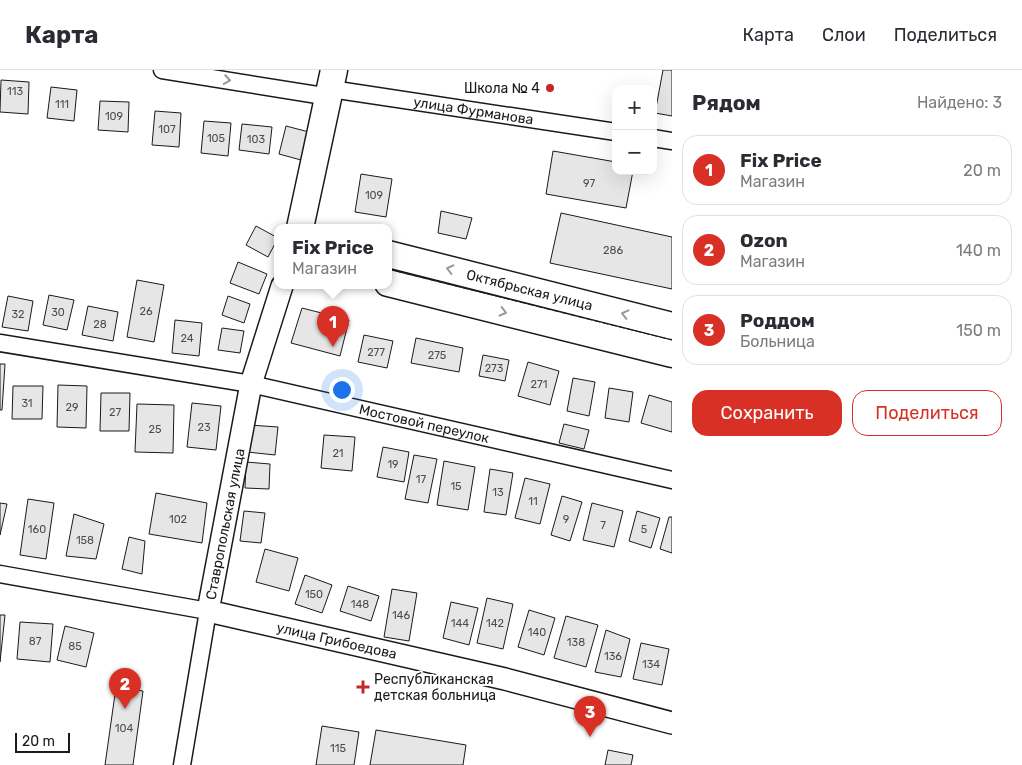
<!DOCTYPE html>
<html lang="ru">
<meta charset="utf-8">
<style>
:root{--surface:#fff;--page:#f2f2f3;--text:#2b2b33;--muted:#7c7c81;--line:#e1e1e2;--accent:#d93025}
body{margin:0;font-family:Rubik,sans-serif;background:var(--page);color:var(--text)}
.controls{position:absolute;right:15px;top:15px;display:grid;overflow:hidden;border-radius:10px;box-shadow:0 5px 20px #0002}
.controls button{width:45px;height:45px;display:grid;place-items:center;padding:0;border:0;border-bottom:1px solid var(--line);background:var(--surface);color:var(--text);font:25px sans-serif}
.scale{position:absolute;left:15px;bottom:12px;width:55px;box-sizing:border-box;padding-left:5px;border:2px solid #1a1a1a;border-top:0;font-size:14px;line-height:18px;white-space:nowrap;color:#1a1a1a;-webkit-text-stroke:4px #fff;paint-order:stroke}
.you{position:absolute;left:341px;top:319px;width:18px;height:18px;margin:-12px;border:4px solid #fff;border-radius:50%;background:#1a73e8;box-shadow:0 0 0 8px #1a73e833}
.badge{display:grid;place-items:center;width:32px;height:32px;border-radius:50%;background:var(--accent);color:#fff;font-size:16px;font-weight:700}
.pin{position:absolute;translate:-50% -41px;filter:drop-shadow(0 1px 2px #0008)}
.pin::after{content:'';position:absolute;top:26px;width:18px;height:15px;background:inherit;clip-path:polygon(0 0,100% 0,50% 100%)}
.popup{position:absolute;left:274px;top:154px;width:118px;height:65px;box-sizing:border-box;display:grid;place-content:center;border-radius:10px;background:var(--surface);filter:drop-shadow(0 1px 4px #0005);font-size:16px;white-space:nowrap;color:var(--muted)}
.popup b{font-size:19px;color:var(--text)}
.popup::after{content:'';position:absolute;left:50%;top:100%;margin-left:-10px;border:10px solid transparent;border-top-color:var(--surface)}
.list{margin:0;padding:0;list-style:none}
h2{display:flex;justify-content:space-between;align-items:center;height:65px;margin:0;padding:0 20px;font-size:21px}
h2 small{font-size:16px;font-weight:400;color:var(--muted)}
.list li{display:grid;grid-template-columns:32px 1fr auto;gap:15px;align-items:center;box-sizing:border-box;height:70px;margin:0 10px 10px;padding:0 10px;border:1px solid var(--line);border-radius:15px}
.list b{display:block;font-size:19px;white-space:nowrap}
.list p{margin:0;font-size:16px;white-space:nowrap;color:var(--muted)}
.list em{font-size:16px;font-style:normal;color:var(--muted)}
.actions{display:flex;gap:10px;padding:15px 20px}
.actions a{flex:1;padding:11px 0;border:1px solid var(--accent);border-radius:15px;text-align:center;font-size:18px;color:var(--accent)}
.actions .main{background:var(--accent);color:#fff}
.map{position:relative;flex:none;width:672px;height:695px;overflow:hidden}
header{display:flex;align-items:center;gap:30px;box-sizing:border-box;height:70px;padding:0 25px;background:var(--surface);border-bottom:1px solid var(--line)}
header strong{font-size:24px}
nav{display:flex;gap:28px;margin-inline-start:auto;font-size:18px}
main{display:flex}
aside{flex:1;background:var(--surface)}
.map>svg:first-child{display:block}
.building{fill:#e6e6e6;stroke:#1a1a1a}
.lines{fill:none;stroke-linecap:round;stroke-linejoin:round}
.minor-casing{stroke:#1a1a1a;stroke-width:19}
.tertiary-casing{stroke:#1a1a1a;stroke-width:24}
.primary-casing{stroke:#1a1a1a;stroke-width:29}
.minor{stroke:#fff;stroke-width:16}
.tertiary{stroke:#fff;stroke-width:21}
.primary{stroke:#fff;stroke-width:26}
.fence{stroke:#1a1a1a;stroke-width:1;stroke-dasharray:6 2.5;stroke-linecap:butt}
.oneway{stroke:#989898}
.poi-dot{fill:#c62828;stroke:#fff;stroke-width:2}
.labels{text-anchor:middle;stroke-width:4;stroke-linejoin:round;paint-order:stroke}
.number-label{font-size:11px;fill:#4d4d4d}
.poi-label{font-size:14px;fill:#1a1a1a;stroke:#fff;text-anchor:end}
.street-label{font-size:14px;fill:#1a1a1a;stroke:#fff}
</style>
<header>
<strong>Карта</strong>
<nav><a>Карта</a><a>Слои</a><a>Поделиться</a></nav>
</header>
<main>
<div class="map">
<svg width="672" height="695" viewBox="0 0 672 695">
<rect width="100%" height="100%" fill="#fff"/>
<path class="building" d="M 663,0 L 672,0 L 672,46 L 655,43 Z
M 1,10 L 29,12 L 28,44 L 0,42 Z
M 51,17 L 77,20 L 74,51 L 47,48 Z
M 100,31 L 129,32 L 128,62 L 98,60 Z
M 155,41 L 181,43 L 179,77 L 152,75 Z
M 204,51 L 231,53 L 228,86 L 201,83 Z
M 242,54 L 272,57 L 269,84 L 239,80 Z
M 286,56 L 309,62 L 301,90 L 279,84 Z
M 553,81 L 616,92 L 616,101 L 633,101 L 626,138 L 546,124 Z
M 361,104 L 392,109 L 386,147 L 355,142 Z
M 441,141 L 472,148 L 466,169 L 438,163 Z
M 561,143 L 672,167 L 672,219 L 550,193 Z
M 256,156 L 278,168 L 268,187 L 246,175 Z
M 238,192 L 267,204 L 259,224 L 230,213 Z
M 137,210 L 164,215 L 154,272 L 127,267 Z
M 49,225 L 74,230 L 67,260 L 43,255 Z
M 8,226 L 33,231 L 28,261 L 2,257 Z
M 228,226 L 250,234 L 244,253 L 222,245 Z
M 88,236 L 118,242 L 113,271 L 82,265 Z
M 302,238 L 349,250 L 340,286 L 291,273 Z
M 175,250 L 202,253 L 199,286 L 172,283 Z
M 222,258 L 244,261 L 240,283 L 218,280 Z
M 364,265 L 393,271 L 387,298 L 358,292 Z
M 416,268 L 463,278 L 459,302 L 411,293 Z
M 483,285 L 509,290 L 505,311 L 479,306 Z
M 528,292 L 559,301 L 550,335 L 518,326 Z
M 0,294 L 5,294 L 2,340 L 0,340 Z
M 573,308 L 595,312 L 589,346 L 567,341 Z
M 58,315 L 87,316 L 86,358 L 57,357 Z
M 13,316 L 43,316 L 42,349 L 12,349 Z
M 609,318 L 633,322 L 629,352 L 605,348 Z
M 101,323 L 130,323 L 129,361 L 100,361 Z
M 649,325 L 672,332 L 672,362 L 641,353 Z
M 192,333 L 221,336 L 216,380 L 187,377 Z
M 137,334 L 174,335 L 173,383 L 135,382 Z
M 564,354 L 589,360 L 584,379 L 559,373 Z
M 249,355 L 278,357 L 275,385 L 247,382 Z
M 324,365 L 355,367 L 352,401 L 321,398 Z
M 383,377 L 409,382 L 404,412 L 377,407 Z
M 414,385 L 437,389 L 428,433 L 405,429 Z
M 444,391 L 475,397 L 468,440 L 437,435 Z
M 246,392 L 270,394 L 269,419 L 245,418 Z
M 490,399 L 513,403 L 506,445 L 484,442 Z
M 525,408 L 550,414 L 540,454 L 515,448 Z
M 156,423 L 207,433 L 202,473 L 149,464 Z
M 562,426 L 582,432 L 570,471 L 551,465 Z
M 28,429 L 54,433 L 46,489 L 20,485 Z
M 0,433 L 7,434 L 0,465 Z
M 592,433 L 623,441 L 614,477 L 583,470 Z
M 244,441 L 265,443 L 261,473 L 240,471 Z
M 637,441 L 660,448 L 651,478 L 629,471 Z
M 74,444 L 104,454 L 96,489 L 66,486 Z
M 669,447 L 672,447 L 672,483 L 660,479 Z
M 129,467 L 145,471 L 142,504 L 122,499 Z
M 265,479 L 298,488 L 289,521 L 256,512 Z
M 305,505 L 332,515 L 322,543 L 295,534 Z
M 348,516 L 379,526 L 371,551 L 340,541 Z
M 392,519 L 417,523 L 409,571 L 384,567 Z
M 487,528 L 513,534 L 503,579 L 477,573 Z
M 451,532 L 478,538 L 469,575 L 443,568 Z
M 529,540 L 555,548 L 544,585 L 518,577 Z
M 0,545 L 5,545 L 0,592 Z
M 566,546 L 598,555 L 586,597 L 554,588 Z
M 20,552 L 53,554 L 50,592 L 17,589 Z
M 65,556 L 94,563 L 86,597 L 57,590 Z
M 606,560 L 630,569 L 621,607 L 595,602 Z
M 641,573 L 669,579 L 662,615 L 633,609 Z
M 116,617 L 143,621 L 133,695 L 105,695 Z
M 322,656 L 359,662 L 354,695 L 316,695 Z
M 376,660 L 466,675 L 463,695 L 370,695 Z
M 608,680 L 633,685 L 631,695 L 605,695 Z"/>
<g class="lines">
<g class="minor-casing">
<g id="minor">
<path d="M 162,0 L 330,27"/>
<path id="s1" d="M 331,19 L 616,62"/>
<path d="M 653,68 L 672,71"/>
<path id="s2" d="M 0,273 L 251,314 L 672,410"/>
<path d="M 0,504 L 208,541 L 182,695"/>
</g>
</g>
<g class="tertiary-casing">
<g id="tertiary">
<path id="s3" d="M 282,216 L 251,314 L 208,541 L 505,609 L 672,653"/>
</g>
</g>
<g class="primary-casing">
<g id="primary">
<path d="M 300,158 L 334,0"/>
<path id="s4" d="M 388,184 L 672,256"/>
<path d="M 388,213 L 672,284"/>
</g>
</g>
<use href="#minor" class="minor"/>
<use href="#tertiary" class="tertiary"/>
<use href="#primary" class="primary"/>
<path class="fence" d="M 388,199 L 672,270"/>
</g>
<defs><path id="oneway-chevron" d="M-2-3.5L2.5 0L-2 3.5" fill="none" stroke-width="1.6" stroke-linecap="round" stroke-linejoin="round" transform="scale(1.25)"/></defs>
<g class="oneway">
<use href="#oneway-chevron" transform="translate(227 10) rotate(9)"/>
<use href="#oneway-chevron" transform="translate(450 199) rotate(-166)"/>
<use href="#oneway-chevron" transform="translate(503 242) rotate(14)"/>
<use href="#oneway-chevron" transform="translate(625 244) rotate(-166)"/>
</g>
<g class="poi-dot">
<circle cx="550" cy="18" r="5"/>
<path d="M360.5 609.5h5v5h5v5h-5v5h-5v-5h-5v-5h5z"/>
</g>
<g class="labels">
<g class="number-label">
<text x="15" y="25">113</text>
<text x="62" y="38">111</text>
<text x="114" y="50">109</text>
<text x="167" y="63">107</text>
<text x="216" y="72">105</text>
<text x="256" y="73">103</text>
<text x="589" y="117">97</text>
<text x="374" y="129">109</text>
<text x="613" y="184">286</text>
<text x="146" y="245">26</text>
<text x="58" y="246">30</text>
<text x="18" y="248">32</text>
<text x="100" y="258">28</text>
<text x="187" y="272">24</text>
<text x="376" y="286">277</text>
<text x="437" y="289">275</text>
<text x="494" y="302">273</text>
<text x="539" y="318">271</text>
<text x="27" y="337">31</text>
<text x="72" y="341">29</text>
<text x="115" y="346">27</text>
<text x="204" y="361">23</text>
<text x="155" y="363">25</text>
<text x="338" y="387">21</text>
<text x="393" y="398">19</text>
<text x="421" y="413">17</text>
<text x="456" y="420">15</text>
<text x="498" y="426">13</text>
<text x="533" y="435">11</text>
<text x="178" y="453">102</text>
<text x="566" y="453">9</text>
<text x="603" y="459">7</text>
<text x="37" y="463">160</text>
<text x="644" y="463">5</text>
<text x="85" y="474">158</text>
<text x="314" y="528">150</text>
<text x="360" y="538">148</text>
<text x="401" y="549">146</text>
<text x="460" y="557">144</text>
<text x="495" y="557">142</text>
<text x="537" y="566">140</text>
<text x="35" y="575">87</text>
<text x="576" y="576">138</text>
<text x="75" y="580">85</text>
<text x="613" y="590">136</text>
<text x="651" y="598">134</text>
<text x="124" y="662">104</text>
<text x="338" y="682">115</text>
</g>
<g class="poi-label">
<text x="540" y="23">Школа № 4</text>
<text x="374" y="614" text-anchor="start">Республиканская<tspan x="374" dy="16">детская больница</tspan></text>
</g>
<g class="street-label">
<text dy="5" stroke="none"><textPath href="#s1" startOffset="144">улица Фурманова</textPath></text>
<text dy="5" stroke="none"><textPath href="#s4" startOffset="146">Октябрьская улица</textPath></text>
<text dy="5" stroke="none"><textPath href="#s2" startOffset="432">Мостовой переулок</textPath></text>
<text transform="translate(225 454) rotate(-79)" y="5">Ставропольская улица</text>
<text dy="5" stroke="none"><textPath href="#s3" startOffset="466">улица Грибоедова</textPath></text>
</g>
</g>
</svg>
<div class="controls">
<button>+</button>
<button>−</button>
</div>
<div class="scale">20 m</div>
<div class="you"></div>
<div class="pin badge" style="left:333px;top:277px">1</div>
<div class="popup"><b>Fix Price</b>Магазин</div>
<div class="pin badge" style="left:125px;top:639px">2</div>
<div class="pin badge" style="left:590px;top:667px">3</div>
</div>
<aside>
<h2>Рядом<small>Найдено: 3</small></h2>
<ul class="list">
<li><span class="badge">1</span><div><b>Fix Price</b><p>Магазин</p></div><em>20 m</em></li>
<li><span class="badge">2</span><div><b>Ozon</b><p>Магазин</p></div><em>140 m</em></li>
<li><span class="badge">3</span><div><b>Роддом</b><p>Больница</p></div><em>150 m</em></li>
</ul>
<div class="actions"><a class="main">Сохранить</a><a>Поделиться</a></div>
</aside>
</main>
